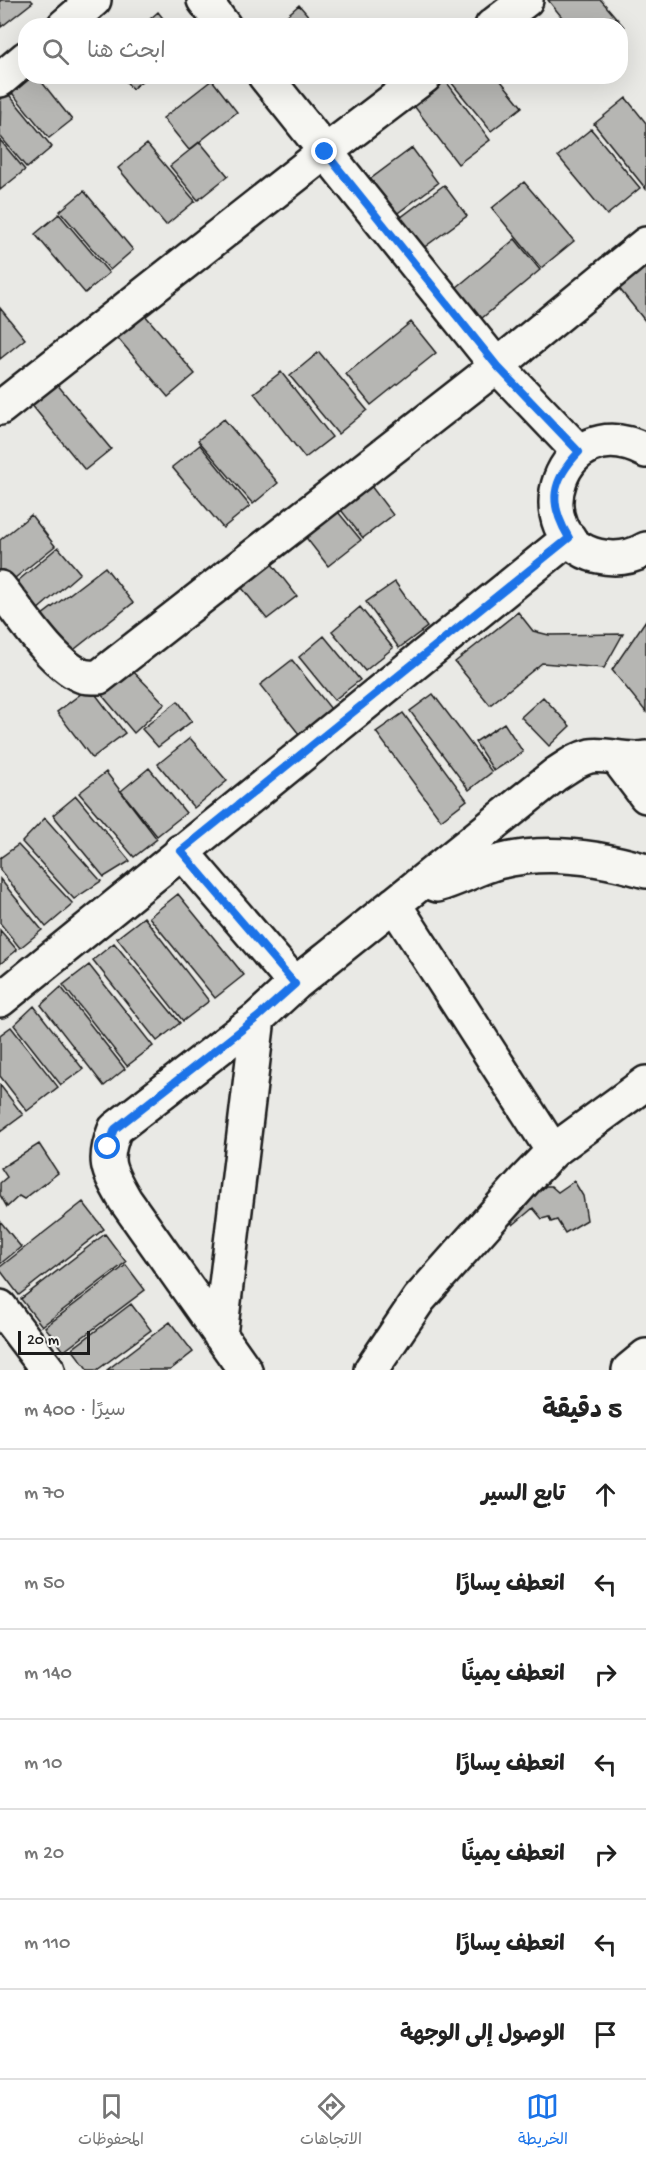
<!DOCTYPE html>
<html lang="ar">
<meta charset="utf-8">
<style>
:root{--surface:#fff;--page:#f6f6f6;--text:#222;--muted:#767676;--line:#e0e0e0;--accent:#1a73e8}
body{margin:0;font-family:"Gochi Hand","Playpen Sans Arabic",sans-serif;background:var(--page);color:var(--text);direction:rtl}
.scale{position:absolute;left:18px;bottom:15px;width:72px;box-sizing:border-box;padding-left:6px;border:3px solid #1c1c1c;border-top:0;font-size:16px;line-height:21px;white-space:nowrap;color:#1c1c1c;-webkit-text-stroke:4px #f6f6f2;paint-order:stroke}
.stop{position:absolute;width:18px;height:18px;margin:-14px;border:4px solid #1a73e8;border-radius:50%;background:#fff}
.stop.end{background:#1a73e8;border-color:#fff;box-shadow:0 2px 6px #0008}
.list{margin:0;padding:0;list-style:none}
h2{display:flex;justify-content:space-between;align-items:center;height:78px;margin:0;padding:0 24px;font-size:26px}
h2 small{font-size:20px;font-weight:400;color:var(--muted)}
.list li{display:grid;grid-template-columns:39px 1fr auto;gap:18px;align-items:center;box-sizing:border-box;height:90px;padding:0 24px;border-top:2px solid var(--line)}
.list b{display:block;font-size:22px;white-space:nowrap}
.list em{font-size:20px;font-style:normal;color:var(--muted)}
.icon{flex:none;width:33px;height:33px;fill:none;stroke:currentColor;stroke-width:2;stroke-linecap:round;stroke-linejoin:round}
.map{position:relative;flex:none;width:646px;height:1370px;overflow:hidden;direction:ltr}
.search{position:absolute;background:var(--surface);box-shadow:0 6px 24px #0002;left:18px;right:18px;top:18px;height:66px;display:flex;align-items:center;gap:15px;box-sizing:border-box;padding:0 21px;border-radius:24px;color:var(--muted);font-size:22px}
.sheet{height:708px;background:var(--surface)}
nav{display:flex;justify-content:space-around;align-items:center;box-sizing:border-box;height:84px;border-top:2px solid var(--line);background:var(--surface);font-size:16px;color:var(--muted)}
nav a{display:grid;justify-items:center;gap:3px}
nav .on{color:var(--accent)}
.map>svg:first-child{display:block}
.building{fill:#b6b6b3;stroke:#1c1c1c;stroke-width:1.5}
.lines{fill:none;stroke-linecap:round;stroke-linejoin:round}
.minor-casing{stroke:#1c1c1c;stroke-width:38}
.minor{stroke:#f6f6f2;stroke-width:33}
.route{stroke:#1a73e8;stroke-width:8}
</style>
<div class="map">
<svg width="646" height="1370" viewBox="0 0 646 1370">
<rect width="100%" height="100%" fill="#e9e9e5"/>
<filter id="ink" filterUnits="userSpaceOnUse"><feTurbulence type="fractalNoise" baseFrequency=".0167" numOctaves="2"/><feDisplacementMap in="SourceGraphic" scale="12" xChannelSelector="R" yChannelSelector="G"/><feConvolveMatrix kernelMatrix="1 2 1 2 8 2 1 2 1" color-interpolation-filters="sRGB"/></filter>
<g filter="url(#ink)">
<path class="building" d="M 0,0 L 31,0 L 33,2 L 1,27 Z
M 548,0 L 601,0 L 624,27 L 620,30 L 620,26 L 569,26 Z
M 299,5 L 317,26 L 275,26 Z
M 158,12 L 169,26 L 142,26 Z
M 26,76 L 37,76 L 72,120 L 49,138 L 3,82 Z
M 122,76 L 148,76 L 132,89 Z
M 436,76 L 442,76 L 490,140 L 458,164 L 408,98 Z
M 446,76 L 497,76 L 522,107 L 491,131 Z
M 212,80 L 237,112 L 189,150 L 163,118 Z
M 1,85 L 52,147 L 27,168 L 0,136 Z
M 626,98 L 646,123 L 646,189 L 594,124 Z
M 591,129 L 640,188 L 607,215 L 558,156 Z
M 0,140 L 25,170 L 0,190 Z
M 200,142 L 228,176 L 198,200 L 170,166 Z
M 147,144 L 195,201 L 166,225 L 118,168 Z
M 412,148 L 438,183 L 391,218 L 365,183 Z
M 524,182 L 574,241 L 541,268 L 492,208 Z
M 444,185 L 467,216 L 419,251 L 396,221 Z
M 84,191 L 133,250 L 110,270 L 60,211 Z
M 59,214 L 109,273 L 85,293 L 35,234 Z
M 515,239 L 540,270 L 476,323 L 451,292 Z
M 646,257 L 646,322 L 614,282 Z
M 0,308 L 25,339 L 0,359 Z
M 144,314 L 195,374 L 168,397 L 117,337 Z
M 411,322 L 436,353 L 371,405 L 346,374 Z
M 319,352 L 367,410 L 338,434 L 290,376 Z
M 281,372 L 332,437 L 305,458 L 254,393 Z
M 56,383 L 111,449 L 85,470 L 31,404 Z
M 224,419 L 278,483 L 253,504 L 198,440 Z
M 200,445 L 250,506 L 223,528 L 172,467 Z
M 358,469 L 393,515 L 363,538 L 327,492 Z
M 329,501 L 361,540 L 328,566 L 297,526 Z
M 31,515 L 55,546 L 10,582 L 0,569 L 0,540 Z
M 58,547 L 80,573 L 36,611 L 13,585 Z
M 264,554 L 297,596 L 267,619 L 234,578 Z
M 105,567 L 133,603 L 66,656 L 37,619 Z
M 395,582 L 427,627 L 399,648 L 366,602 Z
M 360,607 L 393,648 L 365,671 L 332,631 Z
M 518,612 L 533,631 L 549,635 L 623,634 L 604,668 L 542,663 L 490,705 L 455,662 Z
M 646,620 L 646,712 L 612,670 Z
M 324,636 L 360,680 L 334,700 L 299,657 Z
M 292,660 L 331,709 L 299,734 L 260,685 Z
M 126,664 L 165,704 L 134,733 L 96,688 Z
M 90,687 L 125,733 L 92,758 L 57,712 Z
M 433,694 L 492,772 L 469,790 L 410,711 Z
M 543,697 L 570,726 L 549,746 L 521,717 Z
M 178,701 L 192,721 L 158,747 L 142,729 Z
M 403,713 L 467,800 L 441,820 L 376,732 Z
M 504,723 L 523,752 L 494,771 L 475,742 Z
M 190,738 L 227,781 L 194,808 L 158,764 Z
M 149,768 L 186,813 L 157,836 L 121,791 Z
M 106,772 L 157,839 L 134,857 L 79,793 Z
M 76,796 L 130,861 L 104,877 L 53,815 Z
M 45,818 L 101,881 L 74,899 L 22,842 Z
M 18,845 L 73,904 L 46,927 L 0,870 L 0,858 Z
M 0,879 L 42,930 L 20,948 L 0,923 Z
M 178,894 L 244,975 L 215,998 L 149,917 Z
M 144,917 L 209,1001 L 183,1021 L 117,938 Z
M 0,930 L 17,950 L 0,964 Z
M 114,943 L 180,1023 L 157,1041 L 93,960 Z
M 89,965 L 153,1046 L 127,1066 L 63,985 Z
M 61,987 L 125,1069 L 104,1086 L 41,1005 Z
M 34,1006 L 83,1069 L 61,1085 L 14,1025 Z
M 11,1027 L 58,1087 L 27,1111 L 0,1076 L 0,1035 Z
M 0,1085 L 23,1115 L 0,1132 Z
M 39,1144 L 58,1173 L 24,1199 L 19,1196 L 7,1207 L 0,1195 L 0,1183 L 7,1177 L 1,1168 Z
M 574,1181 L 583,1196 L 587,1220 L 565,1233 L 557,1220 L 551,1222 L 549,1217 L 542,1219 L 533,1208 L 513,1225 L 503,1212 L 533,1185 L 540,1191 L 546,1186 L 551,1186 L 558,1192 Z
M 83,1202 L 104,1229 L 19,1295 L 0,1270 L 0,1267 Z
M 0,1221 L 21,1247 L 0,1264 Z
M 105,1234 L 126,1262 L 42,1326 L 21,1299 Z
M 126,1265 L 145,1290 L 64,1351 L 45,1327 Z
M 131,1304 L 151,1330 L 97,1370 L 88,1370 L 72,1349 Z
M 170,1322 L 193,1352 L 170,1370 L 107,1370 Z"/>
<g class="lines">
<g class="minor-casing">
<path id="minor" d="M 204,0 L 224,26
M 64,26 L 94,0
M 492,26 L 526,0
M 265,76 L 497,366 L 579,452
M 0,80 L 26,58
M 0,408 L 325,152 L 425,76
M 646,451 C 559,405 520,538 598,556 C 615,560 631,558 646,549
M 0,588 C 20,613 51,662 80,675 C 86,678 93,677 99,677 L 497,366 L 646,244
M 618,759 L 646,796
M 181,851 L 295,984
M 429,882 L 437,885 C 458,879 477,868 498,862 C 546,849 599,857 646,871
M 394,904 L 553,1151
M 0,1000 L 569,538
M 0,1307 L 48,1370
M 220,1335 L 258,1018
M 245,1370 L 125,1200 C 108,1170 102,1162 115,1129 L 258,1018 L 295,984 L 556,774 C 567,767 577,759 590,756 C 606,753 626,762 646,758
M 371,1370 L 419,1299 L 525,1180 L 553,1151 L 646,1083
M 629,1370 L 646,1356"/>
</g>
<use href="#minor" class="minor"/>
</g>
</g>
<g class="lines" filter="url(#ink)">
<path class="route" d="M 108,1147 L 115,1129 L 258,1017 L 295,984 L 181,851 L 569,538 C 548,503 551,481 579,452 L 497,366 L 325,152"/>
</g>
</svg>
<div class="scale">20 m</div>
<div class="stop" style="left:108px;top:1147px"></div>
<div class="stop end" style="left:325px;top:152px"></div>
<div class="search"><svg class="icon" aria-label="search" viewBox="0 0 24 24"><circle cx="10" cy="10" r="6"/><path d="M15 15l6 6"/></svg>ابحث هنا</div>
</div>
<section class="sheet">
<h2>5 دقيقة<small>سيرًا · 400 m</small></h2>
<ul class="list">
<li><svg class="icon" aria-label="ahead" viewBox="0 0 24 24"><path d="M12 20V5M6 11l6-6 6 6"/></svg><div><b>تابع السير</b></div><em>70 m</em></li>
<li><svg class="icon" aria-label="left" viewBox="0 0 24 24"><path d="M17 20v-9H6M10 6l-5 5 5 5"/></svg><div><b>انعطف يسارًا</b></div><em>50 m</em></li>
<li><svg class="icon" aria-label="right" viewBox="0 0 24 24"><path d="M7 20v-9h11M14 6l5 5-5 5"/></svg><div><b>انعطف يمينًا</b></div><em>140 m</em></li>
<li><svg class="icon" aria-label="left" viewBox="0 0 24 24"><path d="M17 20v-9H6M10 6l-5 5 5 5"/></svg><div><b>انعطف يسارًا</b></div><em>10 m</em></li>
<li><svg class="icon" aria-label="right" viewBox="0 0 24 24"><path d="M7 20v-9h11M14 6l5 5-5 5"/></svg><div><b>انعطف يمينًا</b></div><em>20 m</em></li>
<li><svg class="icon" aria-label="left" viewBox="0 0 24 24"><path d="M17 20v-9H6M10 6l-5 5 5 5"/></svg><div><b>انعطف يسارًا</b></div><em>110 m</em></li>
<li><svg class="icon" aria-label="arrive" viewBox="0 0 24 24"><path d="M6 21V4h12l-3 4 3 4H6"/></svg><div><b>الوصول إلى الوجهة</b></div></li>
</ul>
</section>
<nav>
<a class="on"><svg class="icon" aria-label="map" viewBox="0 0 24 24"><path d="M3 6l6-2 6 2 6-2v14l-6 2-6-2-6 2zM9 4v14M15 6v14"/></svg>الخريطة</a>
<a><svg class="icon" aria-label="directions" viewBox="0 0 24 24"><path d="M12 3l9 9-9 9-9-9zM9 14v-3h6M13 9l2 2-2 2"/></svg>الاتجاهات</a>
<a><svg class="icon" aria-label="saved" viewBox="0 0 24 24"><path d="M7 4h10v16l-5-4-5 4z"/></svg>المحفوظات</a>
</nav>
